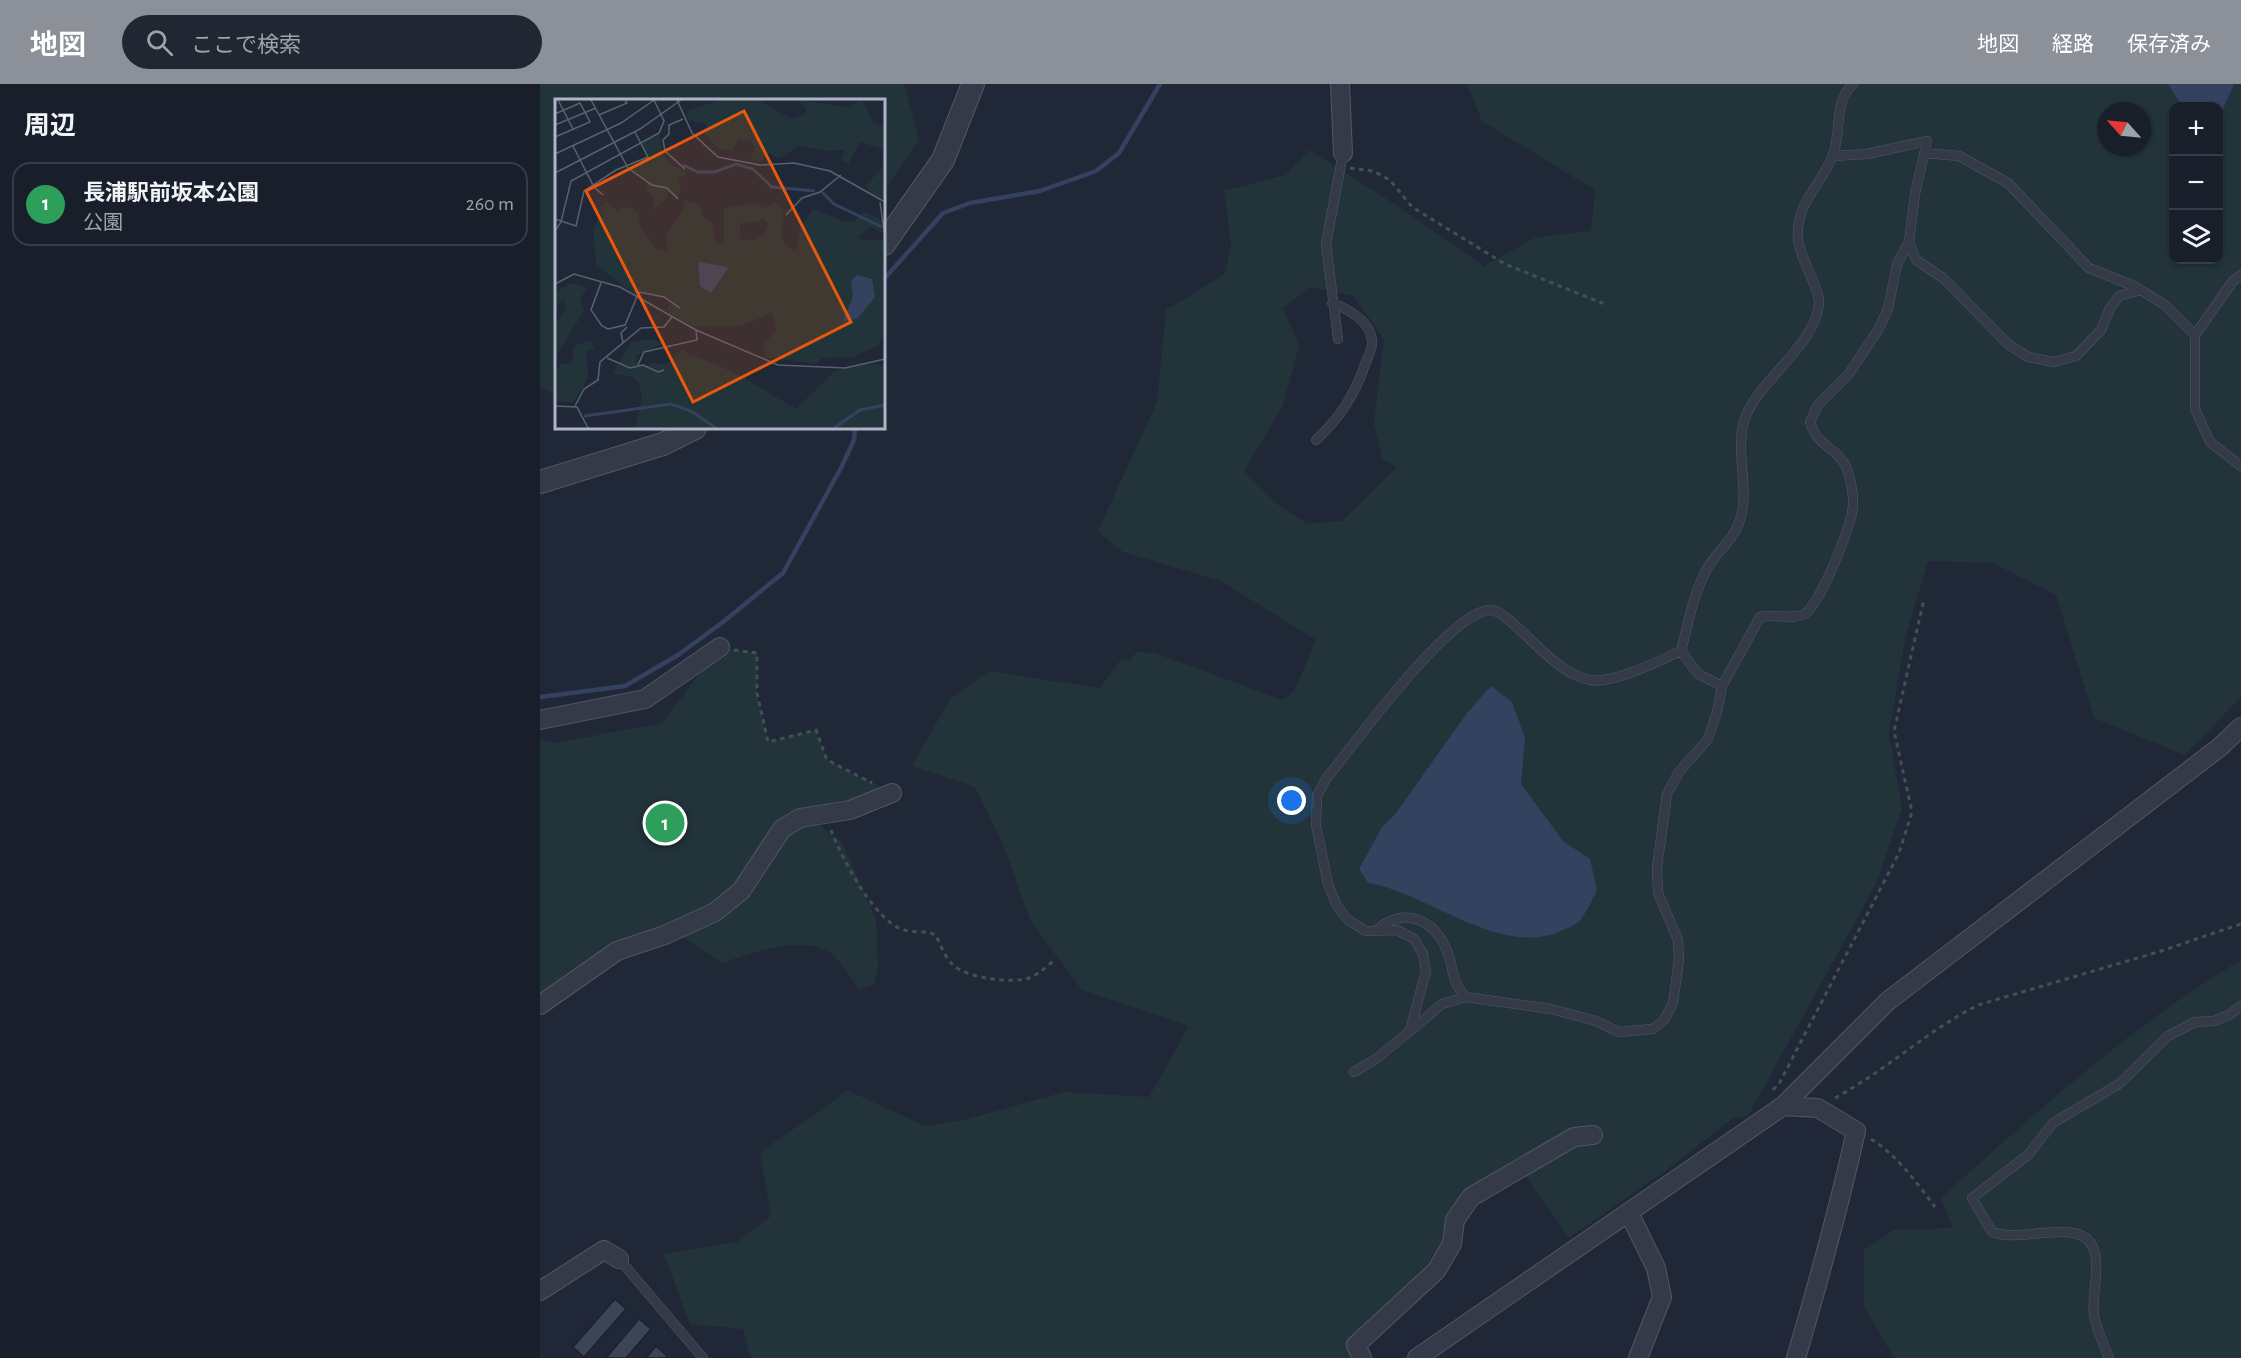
<!DOCTYPE html>
<html lang="ja">
<meta charset="utf-8">
<style>
:root{--surface:#181e2a;--page:#212732;--text:#f1f3f6;--muted:#9fa2a8;--line:#363c47;--accent:#8c9099}
body{margin:0;font-family:"Alegreya Sans","Noto Sans JP",sans-serif;background:var(--page);color:var(--text)}
.controls{position:absolute;right:18px;top:18px;display:grid;overflow:hidden;border-radius:12px;box-shadow:0 2px 4px #0004}
.controls button{width:54px;height:54px;display:grid;place-items:center;padding:0;border:0;border-bottom:2px solid var(--line);background:var(--surface);color:var(--text);font:30px sans-serif}
.compass{position:absolute;left:1557px;top:18px;width:54px;height:54px;border-radius:50%;background:var(--surface);box-shadow:0 2px 4px #0004;rotate:297deg}
.you{position:absolute;left:752px;top:717px;width:21px;height:21px;margin:-15px;border:4px solid #fff;border-radius:50%;background:#1a73e8;box-shadow:0 0 0 9px #1a73e833}
.badge{display:grid;place-items:center;width:39px;height:39px;border-radius:50%;background:var(--accent);color:#fff;font-size:20px;font-weight:700}
.pin{position:absolute;translate:-50% -50%;border:3px solid #fff;box-shadow:0 2px 6px #0006}
.list{margin:0;padding:0;list-style:none}
h2{display:flex;justify-content:space-between;align-items:center;height:78px;margin:0;padding:0 24px;font-size:26px}
h2 small{font-size:20px;font-weight:400;color:var(--muted)}
.list li{display:grid;grid-template-columns:39px 1fr auto;gap:18px;align-items:center;box-sizing:border-box;height:84px;margin:0 12px 12px;padding:0 12px;border:2px solid var(--line);border-radius:18px}
.list b{display:block;font-size:22px;white-space:nowrap}
.list p{margin:0;font-size:20px;white-space:nowrap;color:var(--muted)}
.list em{font-size:20px;font-style:normal;color:var(--muted)}
.icon{flex:none;width:33px;height:33px;fill:none;stroke:currentColor;stroke-width:2;stroke-linecap:round;stroke-linejoin:round}
.map{position:relative;flex:none;width:1701px;height:1274px;overflow:hidden}
header{display:flex;align-items:center;gap:36px;box-sizing:border-box;height:84px;padding:0 30px;background:var(--accent);color:#fff}
header strong{font-size:28px}
nav{display:flex;gap:33px;margin-inline-start:auto;font-size:21px}
.search{width:420px;height:54px;background:var(--page);display:flex;align-items:center;gap:15px;box-sizing:border-box;padding:0 21px;border-radius:33px;color:var(--muted);font-size:22px}
main{display:flex}
aside{flex:1;background:var(--surface)}
.map>svg:first-child{display:block}
.green{fill:#223439;fill-rule:evenodd}
.water{fill:#34415f}
.lines{fill:none;stroke-linecap:round;stroke-linejoin:round}
.stream{stroke:#34415f;stroke-width:4.5}
.building{fill:#3c4558;stroke:#1b212f;stroke-width:1.5}
.service-casing{stroke:#515766;stroke-width:10}
.minor-casing{stroke:#515766;stroke-width:20}
.tertiary-casing{stroke:#515766;stroke-width:24}
.path{stroke:#405156;stroke-width:3;stroke-dasharray:4.5 4.5;stroke-linecap:butt}
.service{stroke:#343a48;stroke-width:9}
.minor{stroke:#343a48;stroke-width:18}
.tertiary{stroke:#343a48;stroke-width:22}
.inset-river{fill:none;stroke:#34415f;stroke-width:3}
.inset-road{fill:none;stroke:#596070;stroke-width:1.5}
.view{fill:#e8590c;fill-opacity:0.15;stroke:#e8590c;stroke-width:3}
.inset-edge{fill:none;stroke:#aeb4c5;stroke-width:3}
</style>
<header>
<strong>地図</strong>
<div class="search"><svg class="icon" aria-label="search" viewBox="0 0 24 24"><circle cx="10" cy="10" r="6"/><path d="M15 15l6 6"/></svg>ここで検索</div>
<nav><a>地図</a><a>経路</a><a>保存済み</a></nav>
</header>
<main>
<aside>
<h2>周辺<small></small></h2>
<ul class="list">
<li><span class="badge" style="background:#2e9e5b">1</span><div><b>長浦駅前坂本公園</b><p>公園</p></div><em>260 m</em></li>
</ul>
</aside>
<div class="map">
<svg width="1701" height="1274" viewBox="0 0 1701 1274">
<rect width="100%" height="100%" fill="#202838"/>
<path class="green" d="M 0,0 L 364,0 L 379,56 L 344,107 L 344,16 L 16,16 L 16,311 L 0,303 Z
M 927,0 L 1701,0 L 1701,613 L 1645,671 L 1554,634 L 1516,511 L 1453,479 L 1388,477 L 1365,554 L 1349,651 L 1362,724 L 1337,798 L 1208,1032 L 1192,1035 L 1125,1087 L 1029,1154 L 974,1076 L 916,1123 L 904,1160 L 892,1171 L 888,1181 L 811,1257 L 818,1274 L 211,1274 L 203,1245 L 150,1240 L 124,1170 L 197,1158 L 231,1132 L 220,1069 C 249,1047 279,1030 307,1006 L 385,1042 L 428,1035 L 524,1008 L 609,1013 L 649,942 L 542,906 L 491,838 L 463,760 L 435,703 L 372,682 L 410,615 L 449,587 L 560,604 L 582,574 L 589,577 L 597,568 L 615,569 L 742,616 L 754,608 L 776,556 L 681,497 L 583,468 L 558,447 L 617,318 L 626,226 L 685,190 L 691,159 L 684,107 L 745,91 L 769,66 L 853,119 L 944,182 L 997,153 L 1051,147 L 1055,106 L 942,37 ZM 1634,22 L 1678,22 L 1678,176 L 1634,176 ZM 1566,27 L 1602,27 L 1602,63 L 1566,63 ZM 770,203 L 814,212 L 844,256 L 834,340 L 842,375 L 857,383 L 802,437 L 768,440 L 738,421 L 704,387 L 743,321 L 759,262 L 743,224 Z
M 180,563 L 217,569 L 217,609 L 228,658 L 276,646 L 287,676 L 352,709 L 268,733 L 302,758 L 336,836 L 338,884 L 334,901 L 319,905 C 311,894 303,880 293,871 C 267,848 211,869 182,879 L 134,847 L 77,867 L 0,921 L 0,656 L 15,659 L 122,639 Z
M 1701,876 L 1701,1274 L 1354,1274 L 1324,1222 L 1324,1166 L 1354,1146 L 1413,1144 L 1401,1114 C 1495,1029 1592,941 1701,876 Z"/>
<path class="water" d="M 1628,0 L 1694,0 L 1679,34 L 1678,22 L 1642,22 Z
M 951,602 L 972,618 L 985,654 L 981,700 L 1023,757 L 1050,775 L 1057,806 C 1052,816 1046,829 1039,838 C 1035,841 1028,844 1023,846 C 962,876 887,808 828,799 L 819,785 L 842,743 L 856,729 L 927,629 Z"/>
<g class="lines">
<path class="stream" d="M 344,195 L 403,129 L 430,119 L 500,107 L 556,87 L 579,69 L 620,0
M 0,613 L 85,602 L 138,571 L 183,538 L 243,489 L 301,384 L 314,356 L 315,344"/>
</g>
<path class="building" d="M 75,1215 L 86,1225 L 44,1273 L 33,1263 Z
M 99,1235 L 111,1245 L 86,1274 L 66,1274 Z
M 116,1262 L 127,1272 L 125,1274 L 106,1274 Z"/>
<g class="lines">
<g class="service-casing">
<path id="service" d="M 1384,69 L 1419,72 L 1468,99 L 1549,184 L 1594,202 L 1625,221 L 1655,251
M 1293,72 L 1327,70 L 1387,57 L 1375,110 L 1369,158 L 1376,176 L 1403,194 L 1468,260 L 1488,273 L 1514,278 L 1536,272 L 1561,246 L 1570,224 L 1579,212 L 1601,206
M 1701,191 L 1693,197 L 1655,251 L 1655,325 L 1670,358 L 1701,382
M 798,255 L 786,160 L 803,69
M 776,356 C 801,333 815,310 826,278 C 828,273 832,265 832,260 C 833,238 808,225 792,219
M 1141,567 L 1158,590 L 1182,602
M 838,845 C 864,822 895,836 907,867 C 915,886 910,897 926,913
M 870,947 L 902,920 L 926,913 L 1011,925 L 1056,937 L 1079,948 L 1113,945 L 1124,936 L 1133,919 L 1139,876 L 1138,856 L 1118,809 L 1117,783 L 1127,710 L 1139,688 L 1168,655 L 1177,628 L 1182,602 L 1220,533 C 1233,529 1255,537 1266,529 C 1282,515 1307,451 1312,429 C 1315,416 1311,391 1304,379 C 1293,362 1276,360 1270,338 L 1278,321 L 1308,291 L 1338,246 L 1348,225 L 1357,180 L 1369,158
M 814,988 L 836,975 L 870,947 L 886,887 L 883,870 L 874,855 L 857,846 L 826,847 L 808,836 L 797,822 L 788,800 L 776,741 L 777,712 L 786,695 C 813,662 909,528 950,526 C 974,526 1019,604 1063,596 C 1090,592 1116,578 1141,567 C 1148,541 1153,510 1167,485 C 1176,468 1194,456 1200,436 C 1210,404 1195,370 1204,337 C 1215,299 1276,262 1279,219 C 1280,205 1259,173 1258,155 C 1255,120 1281,101 1292,73 C 1303,48 1292,20 1313,0
M 79,1175 L 163,1274
M 1569,1274 C 1564,1261 1556,1244 1554,1231 C 1550,1206 1571,1157 1534,1149 C 1506,1144 1479,1157 1452,1148 L 1432,1114 L 1488,1071 L 1513,1039 L 1579,1000 L 1628,952 L 1655,938 L 1674,937 L 1689,931 L 1701,922"/>
</g>
<g class="minor-casing">
<path id="minor" d="M 800,0 L 803,69
M 0,636 L 105,615 L 180,563
M 0,921 L 77,867 L 125,851 L 175,828 L 201,807 L 242,745 L 260,734 L 310,726 L 352,709
M 1243,1022 L 1278,1024 L 1316,1047 C 1299,1123 1278,1199 1256,1274
M 1089,1129 L 1116,1184 L 1122,1213 L 1098,1274
M 0,1207 L 64,1166 L 79,1175
M 822,1274 L 816,1261 L 896,1187 L 912,1160 L 915,1136 L 931,1113 L 1034,1053 L 1053,1051
M 877,1274 L 1243,1022 L 1348,917 L 1680,663 L 1701,643"/>
</g>
<g class="tertiary-casing">
<path id="tertiary" d="M 344,160 L 403,76 L 433,0
M 0,398 L 123,360 L 155,344"/>
</g>
<path class="path" d="M 810,84 L 833,87 L 850,96 L 872,123 L 965,180 L 1067,221
M 194,566 L 217,569 L 217,609 L 228,658 L 276,646 L 287,676 L 332,699
M 291,746 C 301,773 335,838 364,846 C 374,849 385,846 396,851 C 400,860 405,873 412,880 C 425,894 472,900 489,894 C 498,891 508,881 516,875
M 1233,1006 L 1240,998 L 1359,769 L 1372,728 L 1354,647 L 1384,515
M 1295,1014 C 1345,987 1387,947 1438,921 L 1618,868 L 1701,840
M 1331,1055 C 1357,1071 1377,1099 1395,1123"/>
<use href="#service" class="service"/>
<use href="#minor" class="minor"/>
<use href="#tertiary" class="tertiary"/>
</g>
<g transform="translate(15 15)">
<rect width="330" height="330" fill="#202838"/>
<path d="M 166,1 L 203,1 L 237,20 L 251,15 L 252,10 L 242,1 L 291,8 L 307,1 L 319,24 L 330,27 L 330,51 L 305,43 L 293,65 L 286,61 L 290,51 L 271,52 L 245,46 L 223,60 L 215,54 L 206,62 L 196,61 L 200,49 L 195,42 L 184,40 L 176,52 L 165,50 L 151,37 L 151,25 L 133,21 L 132,12 ZM 104,34 L 108,55 L 117,67 L 130,70 L 132,75 L 122,81 L 126,87 L 123,100 L 115,92 L 106,106 L 98,110 L 99,100 L 91,90 L 92,82 L 73,69 L 93,58 L 85,44 ZM 330,66 L 330,99 L 326,101 L 314,93 L 311,86 ZM 51,101 L 63,112 L 70,107 L 83,113 L 84,125 L 101,151 L 113,151 L 111,136 L 129,110 L 128,101 L 144,105 L 149,119 L 157,124 L 161,144 L 169,143 L 169,109 L 200,104 L 209,109 L 219,103 L 229,111 L 226,140 L 237,151 L 242,149 L 244,131 L 258,110 L 290,123 L 299,122 L 307,113 L 330,121 L 330,134 L 315,128 L 304,137 L 306,142 L 330,140 L 330,234 L 322,247 L 298,258 L 267,259 L 261,265 L 210,258 L 208,245 L 221,232 L 217,214 L 185,227 L 137,227 L 111,212 L 117,201 L 84,192 L 80,196 L 41,166 L 38,129 L 47,116 L 44,109 ZM 208,118 L 214,126 L 210,133 L 195,142 L 185,139 L 185,124 L 204,122 ZM 17,184 L 32,189 L 25,200 L 29,212 L 0,258 L 0,224 L 12,210 L 9,201 L 0,206 L 0,192 ZM 92,240 L 110,244 L 82,256 L 81,263 L 88,268 L 98,264 L 110,266 L 128,250 L 136,259 L 139,256 L 182,275 L 241,310 L 280,272 L 310,265 L 330,266 L 330,329 L 80,329 L 87,299 L 85,287 L 80,279 L 58,274 L 75,244 ZM 35,242 L 40,249 L 31,253 L 33,277 L 28,288 L 18,303 L 0,303 L 0,273 L 6,265 L 17,264 L 19,247 Z" fill="#223439" fill-rule="evenodd"/>
<path d="M 143,163 L 174,168 L 156,194 L 145,187 ZM 302,176 L 317,180 L 320,198 L 302,220 L 288,222 L 298,197 L 296,182 Z" fill="#34415f"/>
<path class="inset-river" d="M 128,66 L 143,73 L 160,73 L 181,65 L 198,70 L 217,88 L 260,92M 267,93 L 279,105 L 327,128M 29,317 L 116,305 L 136,312 L 161,329M 279,329 L 305,311 L 330,306"/>
<path class="inset-road" d="M 3,1 L 18,30M 36,1 L 73,69 L 97,86 L 112,89 L 123,100M 122,1 L 137,34 L 163,58 L 205,66 L 239,64 L 275,72 L 330,103M 0,15 L 25,4 L 35,23 L 0,38M 44,16 L 72,4 L 70,1M 128,20 L 114,26 L 114,35 L 108,41 L 110,52 L 130,70M 0,26 L 41,9M 18,47 L 39,88 L 48,96M 0,55 L 66,24 L 99,1M 0,74 L 85,30 L 126,1M 325,103 L 330,139M 231,116 L 247,99 L 265,93 L 286,76M 0,120 L 21,127 L 29,92 L 61,71 L 93,58 L 80,33M 0,132 L 6,123 L 16,82 L 104,34 L 109,22 L 99,1M 46,184 L 36,211 L 47,227 L 53,230 L 70,226 L 84,193 L 109,198 L 125,209M 0,185 L 19,175 L 65,188 L 141,231 L 223,266 L 290,269 L 330,260M 68,244 L 66,234 L 72,228M 52,259 L 75,269 L 88,266 L 103,273 L 109,271M 83,266 L 89,253 L 142,241 L 141,231M 0,307 L 22,308 L 33,329M 20,307 L 29,290 L 43,281 L 45,263 L 86,229 L 109,228 L 117,218"/>
<path class="view" d="M 189,12 L 296,223 L 138,303 L 31,92 Z"/>
<rect width="330" height="330" class="inset-edge"/>
</g>
</svg>
<div class="controls">
<button>+</button>
<button>−</button>
<button><svg class="icon" aria-label="layers" viewBox="0 0 24 24"><path d="M12 4l9 5-9 5-9-5zM3 14l9 5 9-5"/></svg></button>
</div>
<svg class="compass" viewBox="-18 -18 36 36"><path d="M0-13l5 13h-10z" fill="#e53935"/><path d="M0 13l5-13h-10z" fill="#9fa2a8"/></svg>
<div class="you"></div>
<div class="pin badge" style="left:125px;top:739px;background:#2e9e5b">1</div>
</div>
</main>
